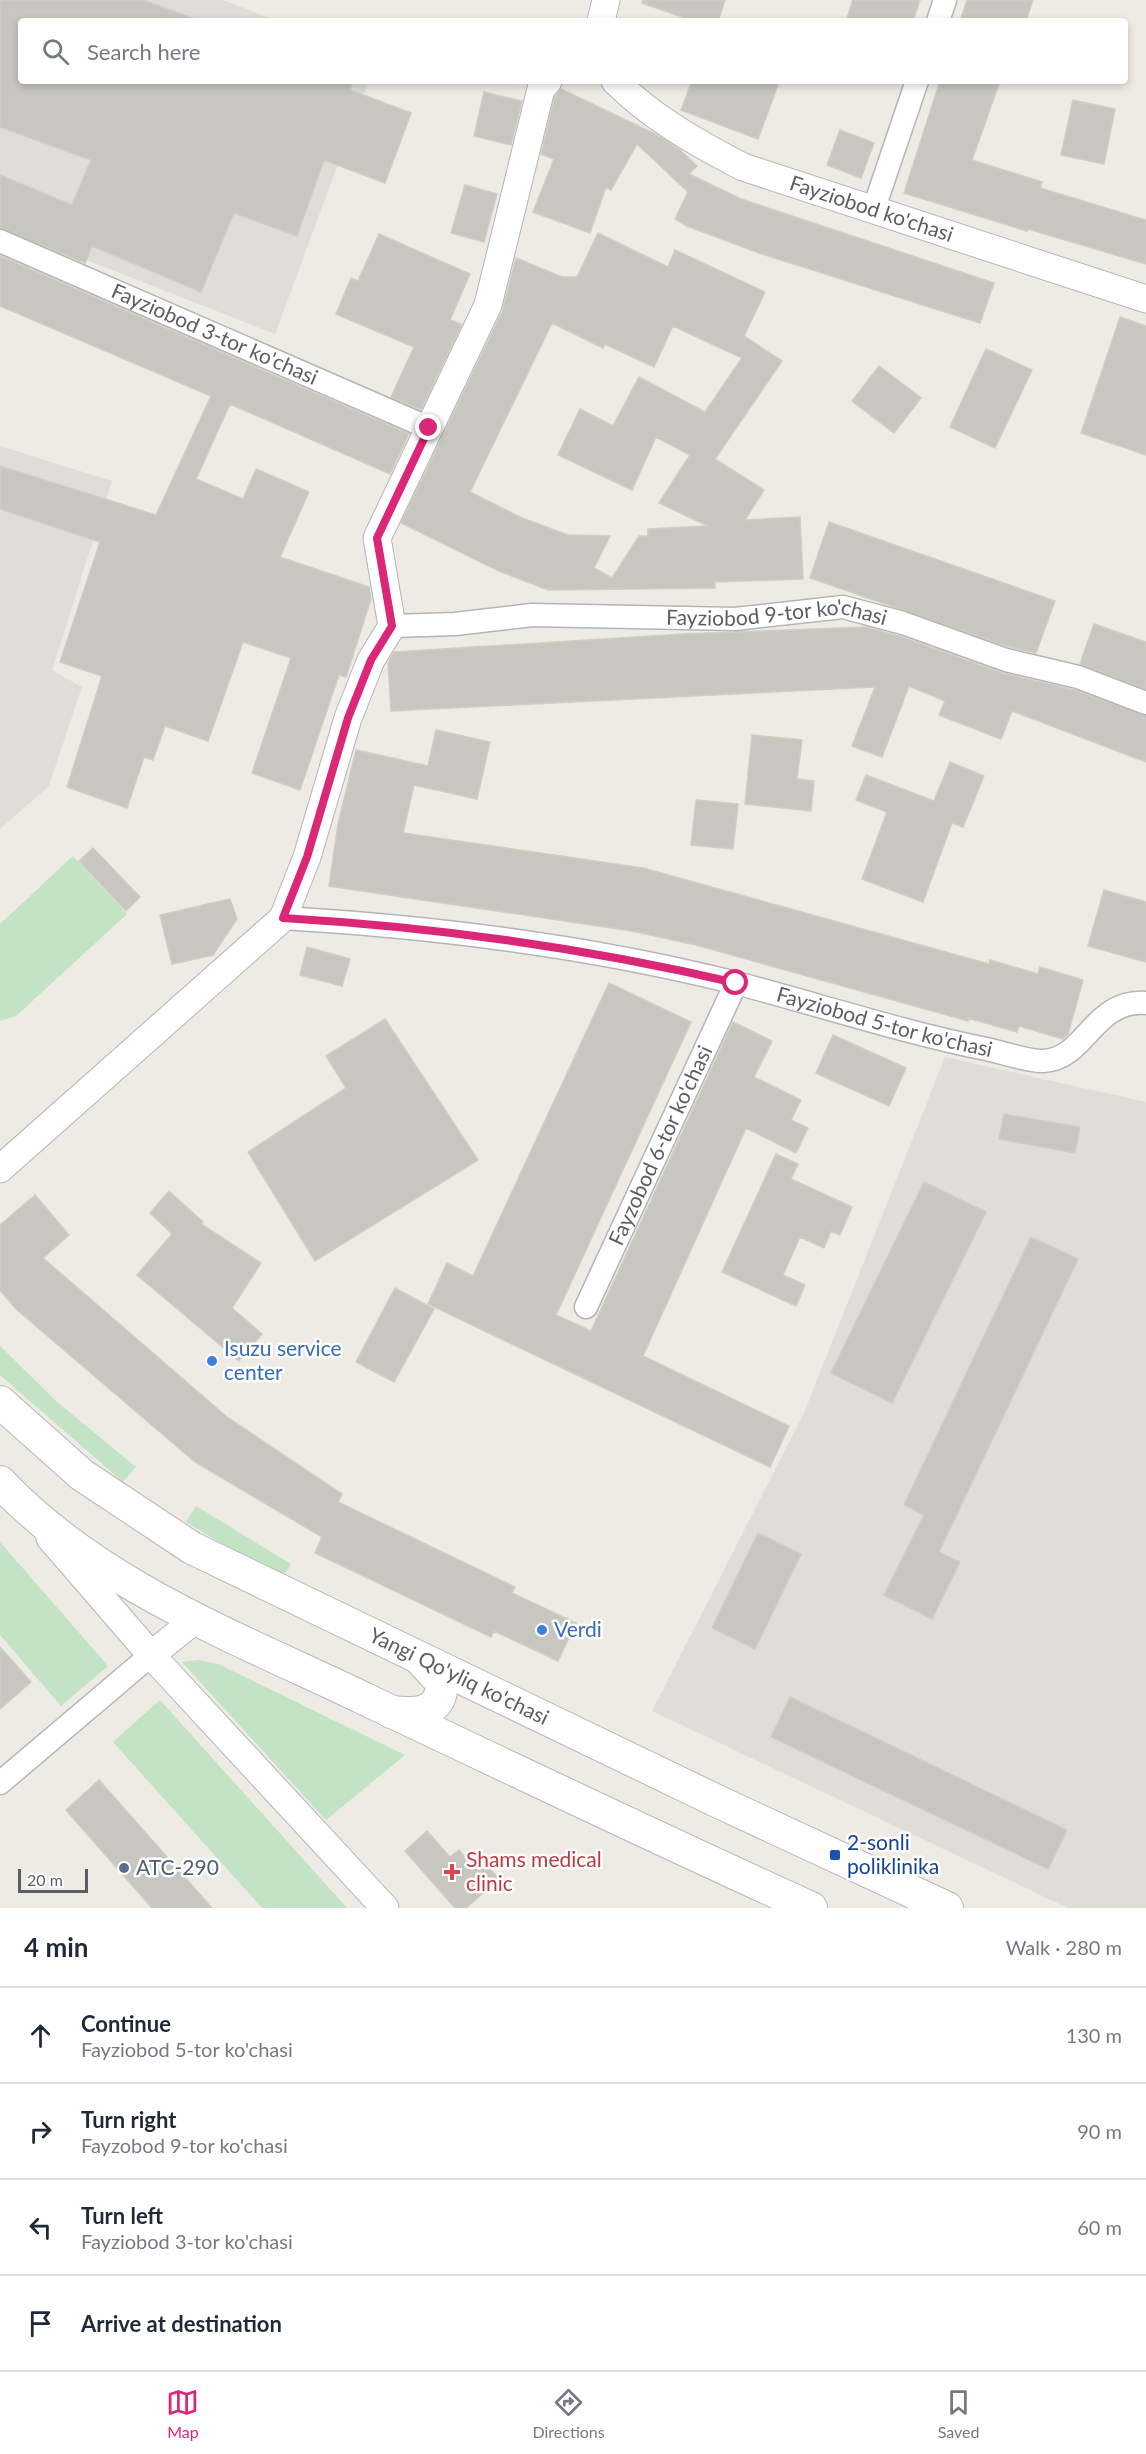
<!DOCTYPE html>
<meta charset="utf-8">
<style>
:root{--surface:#fff;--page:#f6f6f7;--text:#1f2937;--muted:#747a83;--line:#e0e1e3;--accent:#db2777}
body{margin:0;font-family:Lato,sans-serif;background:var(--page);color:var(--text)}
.scale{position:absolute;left:18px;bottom:15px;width:70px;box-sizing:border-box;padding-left:6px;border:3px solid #5b5e63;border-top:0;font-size:16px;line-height:21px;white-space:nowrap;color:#5b5e63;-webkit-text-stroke:4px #fff;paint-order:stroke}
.stop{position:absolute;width:18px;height:18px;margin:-14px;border:4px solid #db2777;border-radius:50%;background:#fff}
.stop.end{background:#db2777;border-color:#fff;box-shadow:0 2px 6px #0008}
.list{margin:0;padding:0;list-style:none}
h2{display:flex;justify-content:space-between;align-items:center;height:78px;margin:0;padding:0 24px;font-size:26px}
h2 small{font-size:20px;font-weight:400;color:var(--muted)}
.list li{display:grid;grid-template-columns:39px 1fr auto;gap:18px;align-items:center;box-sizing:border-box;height:96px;padding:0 24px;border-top:2px solid var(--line)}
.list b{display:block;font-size:22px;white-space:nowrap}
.list p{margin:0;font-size:20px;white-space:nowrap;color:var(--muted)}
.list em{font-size:20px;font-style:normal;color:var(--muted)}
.icon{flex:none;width:33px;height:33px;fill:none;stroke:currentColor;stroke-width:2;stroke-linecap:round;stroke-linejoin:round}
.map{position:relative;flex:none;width:1146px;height:1908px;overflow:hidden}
.search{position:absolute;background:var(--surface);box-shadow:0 3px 9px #0003;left:18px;right:18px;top:18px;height:66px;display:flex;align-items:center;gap:15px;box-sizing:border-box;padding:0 21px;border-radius:6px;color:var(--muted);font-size:22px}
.sheet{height:462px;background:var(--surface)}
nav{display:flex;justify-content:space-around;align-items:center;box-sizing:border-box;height:84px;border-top:2px solid var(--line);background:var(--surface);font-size:16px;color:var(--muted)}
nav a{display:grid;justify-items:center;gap:3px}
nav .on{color:var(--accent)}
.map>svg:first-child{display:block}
.industrial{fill:#dfddd8}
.green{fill:#c2e3c4}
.building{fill:#c8c6c0;stroke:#d1cdc2;stroke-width:1.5;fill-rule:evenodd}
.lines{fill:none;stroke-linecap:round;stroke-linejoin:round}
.minor-casing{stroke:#b4b5b9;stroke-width:25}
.tertiary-casing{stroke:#b4b5b9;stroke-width:29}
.secondary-casing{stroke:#b5b7bc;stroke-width:34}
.minor{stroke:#fff;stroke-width:22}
.tertiary{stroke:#fff;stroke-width:27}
.secondary{stroke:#fff;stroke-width:32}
.route{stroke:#db2777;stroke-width:8}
.shop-dot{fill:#3f7fe0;stroke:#fff;stroke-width:2}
.transit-dot{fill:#1a4fb4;stroke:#fff;stroke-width:2}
.service-dot{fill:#5c6f8a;stroke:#fff;stroke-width:2}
.health-dot{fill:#e0444e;stroke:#fff;stroke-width:2}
.labels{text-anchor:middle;stroke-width:5;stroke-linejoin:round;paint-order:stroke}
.street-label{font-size:21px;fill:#5b5e63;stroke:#fff}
.shop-label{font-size:21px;fill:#366cbe;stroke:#fff;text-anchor:start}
.transit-label{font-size:21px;fill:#164399;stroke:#fff;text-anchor:start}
.health-label{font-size:21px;fill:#be3a42;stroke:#fff;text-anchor:start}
.service-label{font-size:21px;fill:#4e5e75;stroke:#fff;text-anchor:start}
</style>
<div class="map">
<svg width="1146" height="1908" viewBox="0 0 1146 1908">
<rect width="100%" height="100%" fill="#edebe3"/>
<path class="industrial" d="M 0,0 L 223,0 L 277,21 L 21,21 L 21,81 L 369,81 L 275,334 L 0,226 Z
M 0,446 L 112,481 L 52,670 L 82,687 L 49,786 L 0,829 Z
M 945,1057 L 1146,1102 L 1146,1908 L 1068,1908 L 652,1711 L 804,1413 Z"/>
<path class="green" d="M 73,856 L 127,914 L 16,1016 L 0,1021 L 0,924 Z
M 0,1346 L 56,1401 L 136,1467 L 123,1482 L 0,1375 Z
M 196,1506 L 291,1564 L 281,1580 L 186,1522 Z
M 0,1542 L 108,1666 L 61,1706 L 0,1635 Z
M 198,1660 L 218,1664 L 405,1755 L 326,1820 L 182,1662 Z
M 160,1700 L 347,1908 L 262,1908 L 113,1742 Z"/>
<path class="building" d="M 0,0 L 143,0 L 195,19 L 194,21 L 21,21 L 21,81 L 353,81 L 350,90 L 411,113 L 385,183 L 324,160 L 297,236 L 234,213 L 201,292 L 92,246 L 85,263 L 0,228 L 0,175 L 72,205 L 91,160 L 0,127 Z
M 643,0 L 725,0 L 718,21 L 694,21 L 642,3 Z
M 853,0 L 920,0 L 913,21 L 846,21 Z
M 967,0 L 1033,0 L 1026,21 L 960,21 Z
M 692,81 L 766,81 L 778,85 L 758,139 L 681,110 Z
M 940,81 L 1000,81 L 972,160 L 1042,182 L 1040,188 L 1146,220 L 1146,264 L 1028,229 L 1027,231 L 904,193 Z
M 561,89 L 657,135 L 679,149 L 697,166 L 689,174 L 741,199 L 994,283 L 980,323 L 762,254 L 687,226 L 675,219 L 688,192 L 637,144 L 611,190 L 606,187 L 590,233 L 533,212 L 554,159 L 541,154 L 555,96 Z
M 484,92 L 522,101 L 511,145 L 474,136 Z
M 1073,100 L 1115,109 L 1104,164 L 1061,155 Z
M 840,130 L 874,143 L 861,178 L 827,165 Z
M 465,185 L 497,194 L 484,242 L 451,233 Z
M 598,233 L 668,267 L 675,250 L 765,292 L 744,336 L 782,361 L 715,459 L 764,490 L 745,520 L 800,517 L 803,579 L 715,582 L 715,588 L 548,590 L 499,571 L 401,523 L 502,312 L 516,258 L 562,277 L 577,277 ZM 552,323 L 603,348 L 605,344 L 654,367 L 673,326 L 742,358 L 705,412 L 639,377 L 613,426 L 580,409 L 558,455 L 632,490 L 656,437 L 690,455 L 659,503 L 708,526 L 648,529 L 648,536 L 639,536 L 612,578 L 594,568 L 610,536 L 568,535 L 522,518 L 470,492 Z
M 379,234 L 470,274 L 450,320 L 461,324 L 460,328 L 421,410 L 391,397 L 414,347 L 336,314 L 351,278 L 358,281 Z
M 0,256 L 409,434 L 390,474 L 230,404 L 196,479 L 243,499 L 256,469 L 309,492 L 280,557 L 369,587 L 371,599 L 346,677 L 339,675 L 300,790 L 252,773 L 291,658 L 243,642 L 208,741 L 165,726 L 153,760 L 144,757 L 127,808 L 67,787 L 102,676 L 60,662 L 100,542 L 0,509 L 0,466 L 156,515 L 211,396 L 0,306 Z
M 1120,317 L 1146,326 L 1146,455 L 1081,433 Z
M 986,349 L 1032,370 L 995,448 L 950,427 Z
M 879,366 L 921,398 L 894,433 L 852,401 Z
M 829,522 L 1055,601 L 1036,653 L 1010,647 L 810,578 Z
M 1094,624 L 1146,642 L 1146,689 L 1080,664 Z
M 866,627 L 899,636 L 1002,673 L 1074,690 L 1146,716 L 1146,762 L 1012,711 L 1001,739 L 939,715 L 945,701 L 909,686 L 882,757 L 852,746 L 875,687 L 391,711 L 388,663 L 394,652 L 683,634 Z
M 436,730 L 490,742 L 477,799 L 414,785 L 403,833 L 643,868 L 989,964 L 990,960 L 1038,974 L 1040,967 L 1083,980 L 1068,1034 L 1063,1039 L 1019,1026 L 1017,1032 L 968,1018 L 968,1021 L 696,945 L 632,931 L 329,886 L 338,824 L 356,750 L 428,766 Z
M 752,735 L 802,740 L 797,779 L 814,781 L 811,811 L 745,804 Z
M 950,762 L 984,776 L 963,827 L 952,823 L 923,902 L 862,879 L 887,812 L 856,800 L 866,775 L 934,801 Z
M 696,800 L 738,804 L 733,849 L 691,845 Z
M 93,848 L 140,897 L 126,911 L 79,861 Z
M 1104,890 L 1146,902 L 1146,962 L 1088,946 Z
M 230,899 L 237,919 L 213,955 L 172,964 L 160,915 Z
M 307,947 L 350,959 L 342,986 L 300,975 Z
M 609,983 L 691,1022 L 556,1315 L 591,1331 L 733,1022 L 772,1041 L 754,1077 L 801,1100 L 791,1120 L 808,1128 L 796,1153 L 746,1128 L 643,1356 L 789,1426 L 770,1467 L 428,1304 L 447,1263 L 473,1276 Z
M 385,1019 L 478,1160 L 315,1261 L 248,1152 L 346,1088 L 326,1056 Z
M 833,1035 L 906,1068 L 889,1106 L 816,1073 Z
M 1004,1114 L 1080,1127 L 1075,1153 L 999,1139 Z
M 776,1154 L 798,1164 L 791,1179 L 852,1207 L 840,1235 L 831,1231 L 824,1248 L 800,1237 L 783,1275 L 805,1285 L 796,1306 L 722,1272 Z
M 924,1182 L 986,1212 L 892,1403 L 831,1373 Z
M 169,1191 L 203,1222 L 201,1224 L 261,1263 L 232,1308 L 262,1334 L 239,1361 L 137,1275 L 172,1234 L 150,1213 Z
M 35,1195 L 69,1235 L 43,1258 L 227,1417 L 342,1494 L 338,1502 L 515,1587 L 512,1593 L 576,1623 L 558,1661 L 494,1631 L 491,1637 L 315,1553 L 322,1537 L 195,1462 L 16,1309 L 0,1290 L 0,1225 Z
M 1031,1237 L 1078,1259 L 939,1552 L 960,1562 L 932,1619 L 884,1595 L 924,1515 L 904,1505 Z
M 395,1288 L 434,1309 L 394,1382 L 356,1362 Z
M 758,1533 L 801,1554 L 755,1649 L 712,1628 Z
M 0,1647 L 31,1682 L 0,1709 Z
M 790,1697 L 1067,1830 L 1048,1869 L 771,1737 Z
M 99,1780 L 212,1908 L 152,1908 L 66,1810 Z
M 427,1831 L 450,1857 L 459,1850 L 474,1868 L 482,1860 L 499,1879 L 466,1908 L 455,1908 L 405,1851 Z"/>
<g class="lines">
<g class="minor-casing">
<g id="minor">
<path d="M 938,21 L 945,0"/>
<path d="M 873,211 L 917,81"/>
<path id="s1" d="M 0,241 L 429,428"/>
<path id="s2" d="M 392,626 L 455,624 L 532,615 L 735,619 L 843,607 L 903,623 L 1006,660 L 1078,677 L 1146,703"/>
<path id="s3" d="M 283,918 C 435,927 589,946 736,983 C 820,1005 902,1032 986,1049 C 1002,1052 1029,1062 1044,1061 C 1086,1059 1093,999 1146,1003"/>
<path id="s4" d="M 586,1307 L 736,983"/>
<path d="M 0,1783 L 151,1655"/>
</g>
</g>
<g class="tertiary-casing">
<g id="tertiary">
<path d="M 601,21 L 606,0"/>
<path id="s5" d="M 615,81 C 652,118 697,143 743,167 L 1146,299"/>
<path d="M 0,1169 L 283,918 L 307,857 L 348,718 L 371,660 L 392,626 L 377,538 L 488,305 L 541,89 L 548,81"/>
<path d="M 50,1538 L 151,1655 L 385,1908"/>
<path d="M 151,1655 L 196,1619"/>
</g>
</g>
<g class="secondary-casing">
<g id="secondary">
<path id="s6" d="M 0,1402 L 82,1475 L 192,1548 L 719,1802 L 947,1908"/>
<path d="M 0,1482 C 97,1585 238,1638 363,1698 C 512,1769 661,1840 811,1908"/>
<path d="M 391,1712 C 417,1715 441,1714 442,1683 L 420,1659"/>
</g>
</g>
<use href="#minor" class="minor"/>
<use href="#tertiary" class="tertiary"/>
<use href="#secondary" class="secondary"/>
</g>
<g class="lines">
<path class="route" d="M 429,428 L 377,538 L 392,626 L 371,660 L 348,718 L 307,857 L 283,918 C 436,927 587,948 736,983"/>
</g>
<g class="shop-dot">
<circle cx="212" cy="1361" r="6"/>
<circle cx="542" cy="1630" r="6"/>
</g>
<rect class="transit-dot" x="829" y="1849" width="12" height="12" rx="3"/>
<circle class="service-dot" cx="124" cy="1868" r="6"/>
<path class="health-dot" d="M449 1863h6v6h6v6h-6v6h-6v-6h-6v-6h6z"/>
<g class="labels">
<g class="street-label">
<text dy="7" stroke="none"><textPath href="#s5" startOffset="290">Fayziobod ko'chasi</textPath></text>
<text dy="7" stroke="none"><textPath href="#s1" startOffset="234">Fayziobod 3-tor ko'chasi</textPath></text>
<text dy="7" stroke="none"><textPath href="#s2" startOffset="386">Fayziobod 9-tor ko'chasi</textPath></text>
<text dy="7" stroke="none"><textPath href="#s3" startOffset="612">Fayziobod 5-tor ko'chasi</textPath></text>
<text dy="7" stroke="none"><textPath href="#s4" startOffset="178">Fayzobod 6-tor ko'chasi</textPath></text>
<text dy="7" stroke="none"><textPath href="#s6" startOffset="538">Yangi Qo'yliq ko'chasi</textPath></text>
</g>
<g class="shop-label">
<text x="224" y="1356">Isuzu service<tspan x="224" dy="24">center</tspan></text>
<text x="554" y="1637">Verdi</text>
</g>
<g class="transit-label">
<text x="847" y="1850">2-sonli<tspan x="847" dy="24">poliklinika</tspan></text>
</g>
<g class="health-label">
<text x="466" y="1867">Shams medical<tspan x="466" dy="24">clinic</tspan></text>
</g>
<g class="service-label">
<text x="136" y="1875">ATC-290</text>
</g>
</g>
</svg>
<div class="scale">20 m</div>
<div class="stop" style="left:736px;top:983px"></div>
<div class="stop end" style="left:429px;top:428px"></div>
<div class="search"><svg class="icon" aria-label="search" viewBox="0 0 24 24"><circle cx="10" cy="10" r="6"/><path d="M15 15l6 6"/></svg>Search here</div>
</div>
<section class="sheet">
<h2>4 min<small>Walk · 280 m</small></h2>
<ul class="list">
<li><svg class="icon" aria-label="ahead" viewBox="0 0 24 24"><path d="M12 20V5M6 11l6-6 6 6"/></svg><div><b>Continue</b><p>Fayziobod 5-tor ko'chasi</p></div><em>130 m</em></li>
<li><svg class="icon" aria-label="right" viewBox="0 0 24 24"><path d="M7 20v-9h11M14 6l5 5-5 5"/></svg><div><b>Turn right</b><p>Fayzobod 9-tor ko'chasi</p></div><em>90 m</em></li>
<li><svg class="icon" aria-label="left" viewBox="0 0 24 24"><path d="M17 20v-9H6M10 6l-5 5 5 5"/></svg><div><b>Turn left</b><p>Fayziobod 3-tor ko'chasi</p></div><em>60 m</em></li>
<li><svg class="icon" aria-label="arrive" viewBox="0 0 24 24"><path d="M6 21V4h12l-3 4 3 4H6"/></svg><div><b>Arrive at destination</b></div></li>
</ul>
</section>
<nav>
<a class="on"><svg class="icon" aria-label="map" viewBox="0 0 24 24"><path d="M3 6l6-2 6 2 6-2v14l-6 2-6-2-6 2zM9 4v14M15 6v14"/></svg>Map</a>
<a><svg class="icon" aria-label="directions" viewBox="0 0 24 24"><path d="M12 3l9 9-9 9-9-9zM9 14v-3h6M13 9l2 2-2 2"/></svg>Directions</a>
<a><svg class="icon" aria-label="saved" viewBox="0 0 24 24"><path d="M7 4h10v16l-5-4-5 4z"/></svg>Saved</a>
</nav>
